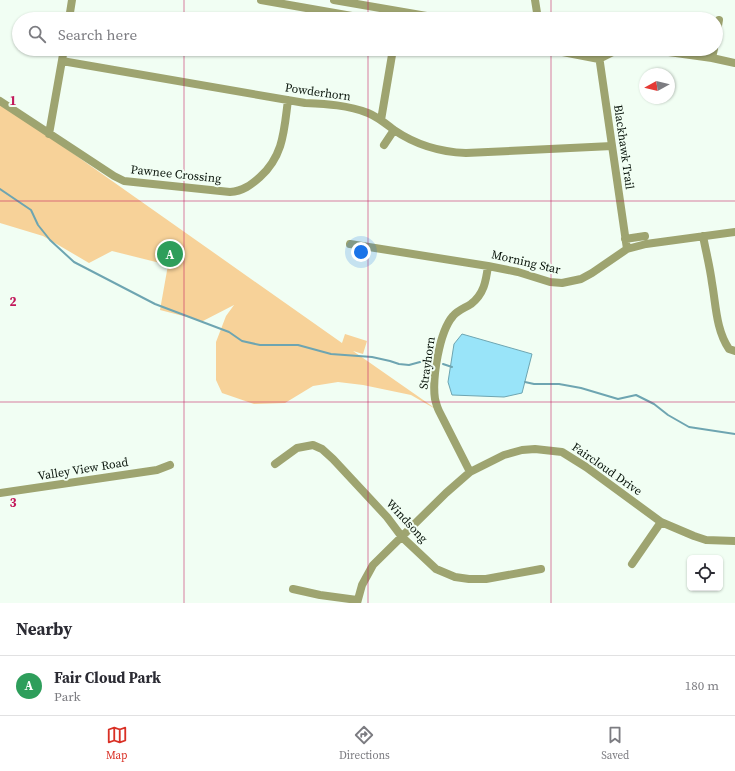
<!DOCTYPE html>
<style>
:root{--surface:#fff;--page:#f7f7f7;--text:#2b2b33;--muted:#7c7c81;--line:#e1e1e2;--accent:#d93025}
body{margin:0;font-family:"Source Serif 4",serif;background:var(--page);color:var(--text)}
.controls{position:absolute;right:12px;bottom:12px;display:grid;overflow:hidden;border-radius:6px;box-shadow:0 1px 3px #0004}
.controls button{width:36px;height:36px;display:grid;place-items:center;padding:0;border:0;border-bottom:1px solid var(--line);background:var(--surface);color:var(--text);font:20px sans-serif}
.compass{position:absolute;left:639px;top:68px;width:36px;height:36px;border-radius:50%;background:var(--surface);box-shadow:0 1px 3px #0004;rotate:262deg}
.you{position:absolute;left:361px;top:252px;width:14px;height:14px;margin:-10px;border:3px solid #fff;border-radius:50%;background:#1a73e8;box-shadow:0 0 0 6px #1a73e833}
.badge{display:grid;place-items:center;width:26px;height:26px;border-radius:50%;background:var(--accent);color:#fff;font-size:13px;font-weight:700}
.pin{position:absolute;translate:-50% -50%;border:2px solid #fff;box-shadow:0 1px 4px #0006}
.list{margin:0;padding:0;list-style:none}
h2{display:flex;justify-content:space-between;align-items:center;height:52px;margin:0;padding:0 16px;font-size:17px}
h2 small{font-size:13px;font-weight:400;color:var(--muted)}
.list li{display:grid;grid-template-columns:26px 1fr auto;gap:12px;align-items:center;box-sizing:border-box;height:60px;padding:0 16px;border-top:1px solid var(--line)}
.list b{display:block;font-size:15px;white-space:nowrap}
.list p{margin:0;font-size:13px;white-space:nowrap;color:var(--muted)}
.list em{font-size:13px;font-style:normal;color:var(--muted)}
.icon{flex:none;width:22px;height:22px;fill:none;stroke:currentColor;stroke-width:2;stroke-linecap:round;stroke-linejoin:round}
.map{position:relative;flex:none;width:735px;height:603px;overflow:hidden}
.search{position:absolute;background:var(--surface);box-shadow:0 1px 3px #0004;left:12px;right:12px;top:12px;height:44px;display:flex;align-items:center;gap:10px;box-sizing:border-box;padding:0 14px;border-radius:22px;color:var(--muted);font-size:15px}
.sheet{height:112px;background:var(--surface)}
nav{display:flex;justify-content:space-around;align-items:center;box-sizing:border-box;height:56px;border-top:1px solid var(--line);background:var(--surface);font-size:11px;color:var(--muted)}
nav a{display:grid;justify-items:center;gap:2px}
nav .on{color:var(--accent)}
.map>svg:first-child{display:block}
.green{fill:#f7d299}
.water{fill:#99e4f9;stroke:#6ea5b1}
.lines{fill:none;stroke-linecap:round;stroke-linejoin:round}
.stream{stroke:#6ea5b1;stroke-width:2}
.street{stroke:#9ea470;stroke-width:8}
.grid{fill:none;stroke:#c2185b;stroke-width:1;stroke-opacity:0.55}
.labels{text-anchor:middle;stroke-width:4;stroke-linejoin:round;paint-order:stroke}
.street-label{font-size:12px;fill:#08130a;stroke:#f1fef3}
.grid-label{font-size:13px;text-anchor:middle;font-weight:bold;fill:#c2185b;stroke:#f1fef3;stroke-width:4;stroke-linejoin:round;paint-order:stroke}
</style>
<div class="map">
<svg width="735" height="603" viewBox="0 0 735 603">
<rect width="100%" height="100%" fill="#f1fef3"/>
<path class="green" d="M 0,102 L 342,343 L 345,334 L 367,341 L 363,354 L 353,351 L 439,411 L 411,395 L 363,385 L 338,382 L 313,386 L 285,403 L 254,404 L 222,393 L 216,380 L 216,342 L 226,316 L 234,305 L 201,322 L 191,318 L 160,310 L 168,265 L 112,251 L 89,263 L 43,236 L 0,223 Z"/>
<path class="water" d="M 462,334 L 532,354 L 522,393 L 504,397 L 452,395 L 448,382 L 454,344 Z"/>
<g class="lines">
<path class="stream" d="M 0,189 L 31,210 L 38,225 L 50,240 L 74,262 L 155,304 L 229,332 L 242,341 L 260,345 L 298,345 L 331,354 L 372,357 L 390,361 L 399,364 L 409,365 L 420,362 L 431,362
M 443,364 L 452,367
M 525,382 L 534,384 L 559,384 L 581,388 L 618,399 L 636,395 L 654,404 L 668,415 L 689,427 L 735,434"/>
<path class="street" d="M 261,0 L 369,19
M 334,0 L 444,19
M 535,0 L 538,19
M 69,19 L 72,0
M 716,37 L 719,20
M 547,49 L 599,59 L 619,49
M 598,49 L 627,249
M 647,49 L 712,58 L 735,63
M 712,58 L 714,49
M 62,61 L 305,103 C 326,104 348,105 368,113 C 378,117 386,124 394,130 C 416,145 439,152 466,153 L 612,146
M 0,101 L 114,176 L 124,181 L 230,192 C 243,191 251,185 260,177 C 284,155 284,130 288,100
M 381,120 L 393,49
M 49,134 L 64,49
M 384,145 L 394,130
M 703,236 C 706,252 710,267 712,283 C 716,305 716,330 729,349 L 735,351
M 625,239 L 645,236
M 350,244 L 488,266 L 518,272 L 550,282 L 562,283 L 581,279 L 592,273 L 627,249 L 646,244 L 735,232
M 275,464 L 297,448 L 313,445 L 322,449 L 333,459 L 387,517 L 402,537 L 436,569 L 455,577 L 469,579 L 486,579 L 541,569
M 470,472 L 439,411 C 437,407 436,403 435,399 C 432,379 439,332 453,316 C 458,310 465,308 471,304 C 484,294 486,281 488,266
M 0,493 L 157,470 L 170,465
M 632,564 L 661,522
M 293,589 L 320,595 L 357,600
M 357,603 L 362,585 L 373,565 L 446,493 L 470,472 L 504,455 L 522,450 L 535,449 L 562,452 L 586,467 L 661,522 L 694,536 L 706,540 L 735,541"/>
</g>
<path class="grid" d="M 184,0 L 184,19M 368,0 L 368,19M 551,0 L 551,19M 184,49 L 184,603M 368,49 L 368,603M 551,49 L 551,603M 0,201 L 735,201M 0,402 L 735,402"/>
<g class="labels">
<g class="street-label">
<text transform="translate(318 92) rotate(8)" y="4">Powderhorn</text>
<text transform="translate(624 147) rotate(82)" y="4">Blackhawk Trail</text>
<text transform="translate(176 174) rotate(6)" y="4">Pawnee Crossing</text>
<text transform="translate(526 262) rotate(13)" y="4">Morning Star</text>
<text transform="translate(427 363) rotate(-82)" y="4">Strayhorn</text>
<text transform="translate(83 469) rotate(-9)" y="4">Valley View Road</text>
<text transform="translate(607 469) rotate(35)" y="4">Faircloud Drive</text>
<text transform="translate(407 521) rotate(47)" y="4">Windsong</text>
</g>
</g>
<g class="grid-label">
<text x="13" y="105">1</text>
<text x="13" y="306">2</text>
<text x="13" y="507">3</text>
</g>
</svg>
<div class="controls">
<button><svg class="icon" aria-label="locate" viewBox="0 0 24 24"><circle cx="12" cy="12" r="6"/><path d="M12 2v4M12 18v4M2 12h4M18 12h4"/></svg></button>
</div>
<svg class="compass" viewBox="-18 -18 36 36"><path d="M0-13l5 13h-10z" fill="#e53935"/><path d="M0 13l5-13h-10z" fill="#7c7c81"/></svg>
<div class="you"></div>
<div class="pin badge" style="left:170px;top:254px;background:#2e9e5b">A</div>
<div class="search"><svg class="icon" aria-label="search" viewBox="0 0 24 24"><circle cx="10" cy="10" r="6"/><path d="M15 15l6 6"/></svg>Search here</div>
</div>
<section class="sheet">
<h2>Nearby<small></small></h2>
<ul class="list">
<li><span class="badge" style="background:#2e9e5b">A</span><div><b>Fair Cloud Park</b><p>Park</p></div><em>180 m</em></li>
</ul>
</section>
<nav>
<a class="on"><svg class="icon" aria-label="map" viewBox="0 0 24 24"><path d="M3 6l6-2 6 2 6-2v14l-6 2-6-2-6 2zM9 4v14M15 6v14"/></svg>Map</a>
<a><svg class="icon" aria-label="directions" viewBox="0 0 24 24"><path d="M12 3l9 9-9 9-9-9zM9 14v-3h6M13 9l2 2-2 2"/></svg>Directions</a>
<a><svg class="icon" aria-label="saved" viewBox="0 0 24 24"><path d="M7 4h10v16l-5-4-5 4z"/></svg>Saved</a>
</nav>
